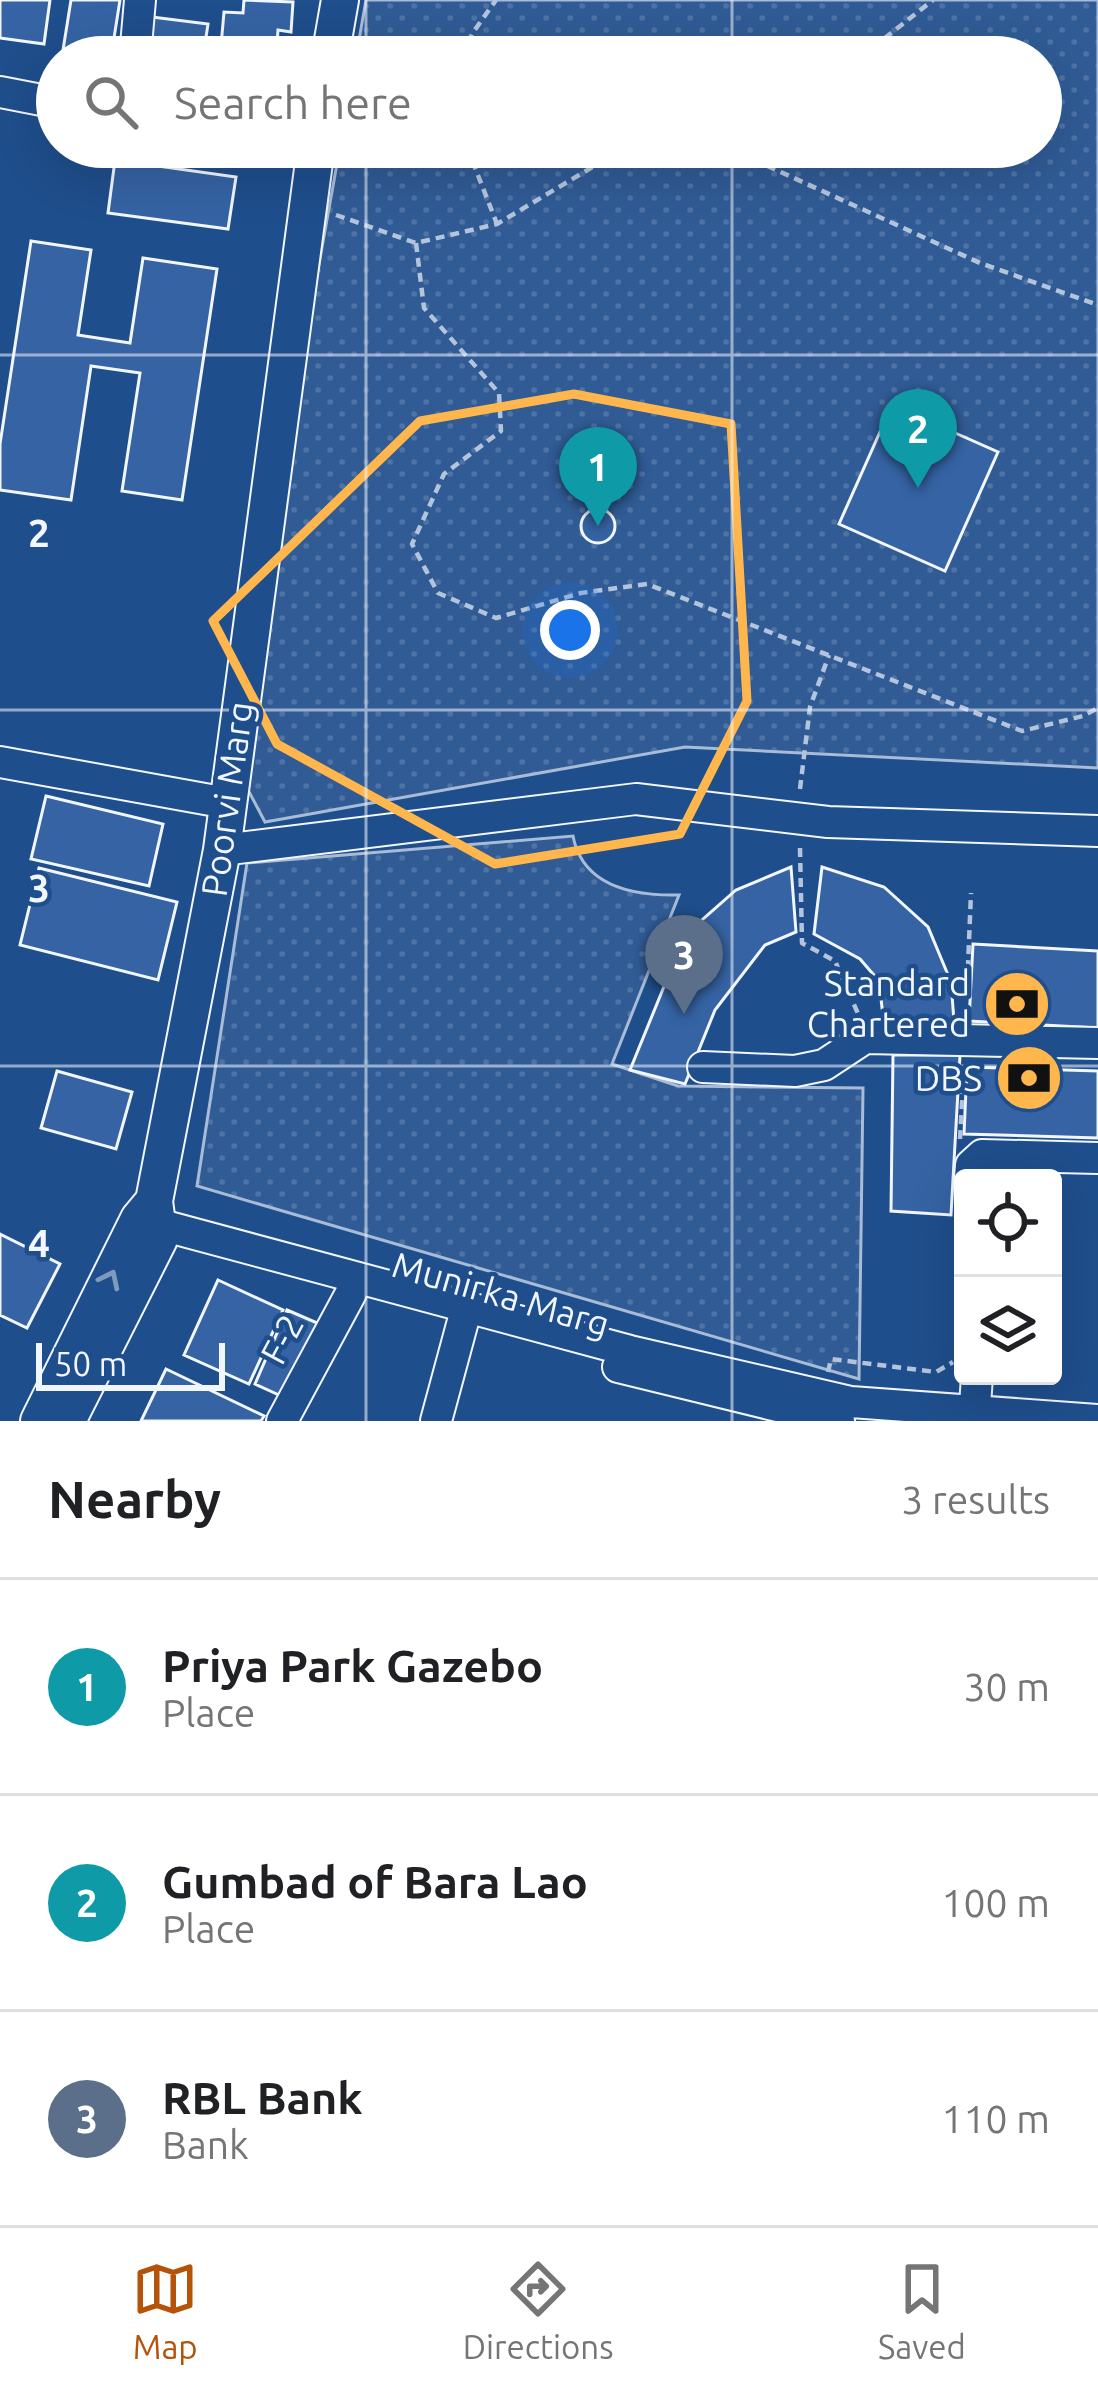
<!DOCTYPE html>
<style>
:root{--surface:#fff;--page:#f6f6f6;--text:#202124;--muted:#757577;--line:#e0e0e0;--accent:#b45309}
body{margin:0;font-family:Ubuntu,sans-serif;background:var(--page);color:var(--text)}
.controls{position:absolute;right:36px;bottom:36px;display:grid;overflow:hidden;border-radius:12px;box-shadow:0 12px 48px #0002}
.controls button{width:108px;height:108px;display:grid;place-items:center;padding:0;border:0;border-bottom:3px solid var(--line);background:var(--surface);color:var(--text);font:60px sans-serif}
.scale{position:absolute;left:36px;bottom:30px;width:189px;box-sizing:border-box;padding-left:12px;border:6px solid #f2f6ff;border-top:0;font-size:33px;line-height:42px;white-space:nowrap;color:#f2f6ff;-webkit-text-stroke:9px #1f4e8c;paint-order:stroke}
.you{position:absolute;left:570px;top:630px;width:42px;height:42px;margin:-30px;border:9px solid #fff;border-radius:50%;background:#1a73e8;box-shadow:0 0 0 18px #1a73e833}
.badge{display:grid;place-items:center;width:78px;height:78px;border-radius:50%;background:var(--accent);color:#fff;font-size:39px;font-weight:700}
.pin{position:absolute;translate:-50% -99px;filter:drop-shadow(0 3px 6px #0008)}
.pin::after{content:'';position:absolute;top:63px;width:42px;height:36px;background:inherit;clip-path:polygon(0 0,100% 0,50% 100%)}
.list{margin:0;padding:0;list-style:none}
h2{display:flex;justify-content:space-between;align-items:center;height:156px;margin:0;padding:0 48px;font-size:51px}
h2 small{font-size:39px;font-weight:400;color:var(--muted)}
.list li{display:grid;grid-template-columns:78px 1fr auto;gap:36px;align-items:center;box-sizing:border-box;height:216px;padding:0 48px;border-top:3px solid var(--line)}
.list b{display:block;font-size:45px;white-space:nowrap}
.list p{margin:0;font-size:39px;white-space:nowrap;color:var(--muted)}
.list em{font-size:39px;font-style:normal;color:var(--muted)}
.icon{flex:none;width:66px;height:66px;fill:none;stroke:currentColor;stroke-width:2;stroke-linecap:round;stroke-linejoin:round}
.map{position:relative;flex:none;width:1098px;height:1421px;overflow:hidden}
.search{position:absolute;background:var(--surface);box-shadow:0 12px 48px #0002;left:36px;right:36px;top:36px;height:132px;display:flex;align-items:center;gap:30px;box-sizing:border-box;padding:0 42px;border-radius:66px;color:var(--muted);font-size:45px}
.sheet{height:804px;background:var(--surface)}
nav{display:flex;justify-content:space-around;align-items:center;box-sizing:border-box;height:168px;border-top:3px solid var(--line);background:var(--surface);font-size:33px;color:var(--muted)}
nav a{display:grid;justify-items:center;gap:6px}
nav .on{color:var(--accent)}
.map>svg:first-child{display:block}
.park{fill:url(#park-dots);stroke:#a8bbd7;stroke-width:3}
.building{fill:#3563a3;stroke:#f2f6ff;stroke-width:3}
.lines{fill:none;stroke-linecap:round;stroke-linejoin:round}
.minor-casing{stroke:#f2f6ff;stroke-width:34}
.major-casing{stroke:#f2f6ff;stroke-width:40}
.path{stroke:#b3c4dc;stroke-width:4.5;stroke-dasharray:9 6;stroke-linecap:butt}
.minor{stroke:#1f4e8c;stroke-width:30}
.major{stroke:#1f4e8c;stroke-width:36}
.oneway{stroke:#7e9ac0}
.marked{fill:none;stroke:#ffb74d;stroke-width:9;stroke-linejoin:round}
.grid{fill:none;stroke:#f2f6ff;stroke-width:3;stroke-opacity:0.55}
.labels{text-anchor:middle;stroke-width:9;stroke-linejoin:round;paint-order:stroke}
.street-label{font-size:36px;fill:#f2f6ff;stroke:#1f4e8c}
.poi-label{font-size:36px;fill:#f2f6ff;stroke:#1f4e8c;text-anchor:end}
.grid-label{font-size:39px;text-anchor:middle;font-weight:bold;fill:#f2f6ff;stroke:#1f4e8c;stroke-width:9;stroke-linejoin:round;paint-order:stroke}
</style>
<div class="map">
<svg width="1098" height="1421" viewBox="0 0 1098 1421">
<defs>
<pattern id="park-dots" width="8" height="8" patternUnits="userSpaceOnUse" patternTransform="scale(3)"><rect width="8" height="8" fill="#305b95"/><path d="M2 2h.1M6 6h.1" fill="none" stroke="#4e73a5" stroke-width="1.8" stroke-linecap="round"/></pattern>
</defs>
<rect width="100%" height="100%" fill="#1f4e8c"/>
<path class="park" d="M 366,0 L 1098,0 L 1098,768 L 685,747 L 265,822 L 247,788 L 289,432 L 340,147 L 1041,147 L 1041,57 L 356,57 Z
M 573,836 C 583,888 636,896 679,895 L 612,1064 L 678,1086 L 863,1088 L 859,1379 L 197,1186 L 247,863 Z"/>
<path class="building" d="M 0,0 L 50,0 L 44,44 L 0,38 Z
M 71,0 L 120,0 L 111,57 L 63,50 Z
M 244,0 L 293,2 L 291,32 L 278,30 L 276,57 L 220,57 L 224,12 L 243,13 Z
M 144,16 L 208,24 L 203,57 L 139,57 Z
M 115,160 L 236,177 L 228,229 L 108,213 Z
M 31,241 L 91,250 L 78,335 L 130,343 L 143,258 L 217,269 L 182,500 L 122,491 L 140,373 L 91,366 L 71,500 L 0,490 L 0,444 Z
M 892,405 L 998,452 L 945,571 L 839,524 Z
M581 526a17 17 0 1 1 34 0a17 17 0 1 1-34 0Z
M 46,796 L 163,824 L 149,886 L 31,859 Z
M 791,867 L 796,932 L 765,945 L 715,1010 L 685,1084 L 630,1070 L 685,935 L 736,890 Z
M 822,867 L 884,887 L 928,927 L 951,982 L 954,1021 L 884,1025 L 879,981 L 860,959 L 814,934 Z
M 39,868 L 177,902 L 158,980 L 20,945 Z
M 973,944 L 1098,951 L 1098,1028 L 969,1021 Z
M 893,1055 L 960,1055 L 951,1215 L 891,1211 Z
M 967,1067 L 1098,1071 L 1098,1138 L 964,1134 Z
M 57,1071 L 132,1092 L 116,1149 L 41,1128 Z
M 0,1234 L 60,1264 L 27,1328 L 0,1315 Z
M 218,1280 L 283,1310 L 249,1384 L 184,1355 Z
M 287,1310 L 322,1325 L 290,1400 L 255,1384 Z
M 166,1369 L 264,1416 L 261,1421 L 141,1421 Z"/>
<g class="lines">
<g class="minor-casing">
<path id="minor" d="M 135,57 L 140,0
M 0,92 L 57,103
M 0,762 L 227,803
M 222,850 L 636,799 L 828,822 L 1098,831
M 703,1067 L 795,1071 L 824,1065 L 865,1038 L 1098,1043
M 970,1178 L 971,1165 L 982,1155 L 1098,1158
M 139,1219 L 630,1351 L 851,1402 L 1098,1420
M 618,1367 L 839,1421
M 282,1421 L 351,1293
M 436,1421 L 463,1321
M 974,1421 L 977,1376"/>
</g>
<g class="major-casing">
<path id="major" d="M 330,57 L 340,0
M 70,1415 L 159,1239 L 154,1201
M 39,1421 L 139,1219 L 154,1201 L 222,850 L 316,147"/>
</g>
<path class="path" d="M 463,57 L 472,34 L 496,0
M 861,57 L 933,0
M 467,147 L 497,224
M 726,147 L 980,263 L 1098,305
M 336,215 L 416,243 L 497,224 L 626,147
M 416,243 L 424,308 L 499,393 L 501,431 L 444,474 L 412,544 L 438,593 L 496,618 L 581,593 L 647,584 L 1022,731 L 1083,716 L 1098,708
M 800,789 L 810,707 L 829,655
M 800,848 L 802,943 L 835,961 L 859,1016
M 966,1014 L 971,893
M 960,1139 L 964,1067
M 828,1372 L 831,1359 L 936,1372 L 953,1362"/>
<use href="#minor" class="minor"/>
<use href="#major" class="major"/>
</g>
<defs><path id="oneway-chevron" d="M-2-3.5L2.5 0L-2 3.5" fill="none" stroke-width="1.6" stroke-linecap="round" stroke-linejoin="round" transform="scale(3)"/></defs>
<use class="oneway" href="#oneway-chevron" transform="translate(110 1279) rotate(-64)"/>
<path class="marked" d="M 574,394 L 731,424 L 747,701 L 680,834 L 495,864 L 277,744 L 213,621 L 420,421 Z"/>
<path class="grid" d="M 366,0 L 366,57M 732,0 L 732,57M 366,147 L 366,1421M 732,147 L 732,1421M 0,355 L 1098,355M 0,710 L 1098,710M 0,1066 L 1098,1066"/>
<defs>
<g id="bank-disc" transform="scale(3.45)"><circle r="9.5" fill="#ffb74d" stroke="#1f4e8c"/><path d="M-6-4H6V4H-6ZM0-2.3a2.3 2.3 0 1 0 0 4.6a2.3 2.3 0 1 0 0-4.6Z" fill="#111"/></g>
</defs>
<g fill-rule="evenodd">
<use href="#bank-disc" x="1017" y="1004"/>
<use href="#bank-disc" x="1029" y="1078"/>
</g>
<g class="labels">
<g class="street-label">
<text transform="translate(227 799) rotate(-82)" y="13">Poorvi Marg</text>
<text transform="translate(501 1294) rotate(16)" y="13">Munirka Marg</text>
<text transform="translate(282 1339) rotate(-62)" y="13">F-2</text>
</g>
<g class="poi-label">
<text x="970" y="996">Standard<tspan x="970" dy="41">Chartered</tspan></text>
<text x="982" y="1091">DBS</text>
</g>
</g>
<g class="grid-label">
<text x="39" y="547">2</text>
<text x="39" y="902">3</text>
<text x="39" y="1257">4</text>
</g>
</svg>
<div class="controls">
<button><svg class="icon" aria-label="locate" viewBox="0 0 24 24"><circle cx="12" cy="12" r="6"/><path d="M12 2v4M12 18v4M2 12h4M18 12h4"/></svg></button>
<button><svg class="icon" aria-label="layers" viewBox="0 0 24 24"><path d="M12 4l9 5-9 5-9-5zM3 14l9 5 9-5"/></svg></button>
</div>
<div class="scale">50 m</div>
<div class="you"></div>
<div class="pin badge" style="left:598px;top:526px;background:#0f9aa8">1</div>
<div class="pin badge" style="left:918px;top:488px;background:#0f9aa8">2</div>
<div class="pin badge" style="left:684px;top:1014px;background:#5c6f8a">3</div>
<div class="search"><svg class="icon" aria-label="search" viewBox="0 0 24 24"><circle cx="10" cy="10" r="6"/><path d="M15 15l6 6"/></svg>Search here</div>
</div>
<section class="sheet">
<h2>Nearby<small>3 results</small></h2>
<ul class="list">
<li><span class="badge" style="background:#0f9aa8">1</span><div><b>Priya Park Gazebo</b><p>Place</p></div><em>30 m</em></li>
<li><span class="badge" style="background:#0f9aa8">2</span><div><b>Gumbad of Bara Lao</b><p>Place</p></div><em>100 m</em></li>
<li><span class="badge" style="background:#5c6f8a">3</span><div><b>RBL Bank</b><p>Bank</p></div><em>110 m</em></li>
</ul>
</section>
<nav>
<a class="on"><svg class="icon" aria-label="map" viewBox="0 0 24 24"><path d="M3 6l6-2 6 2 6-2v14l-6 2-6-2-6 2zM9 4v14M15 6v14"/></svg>Map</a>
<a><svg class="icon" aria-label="directions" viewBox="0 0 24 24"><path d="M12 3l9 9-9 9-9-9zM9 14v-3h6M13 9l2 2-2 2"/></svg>Directions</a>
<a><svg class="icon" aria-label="saved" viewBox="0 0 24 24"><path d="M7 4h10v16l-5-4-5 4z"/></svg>Saved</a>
</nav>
